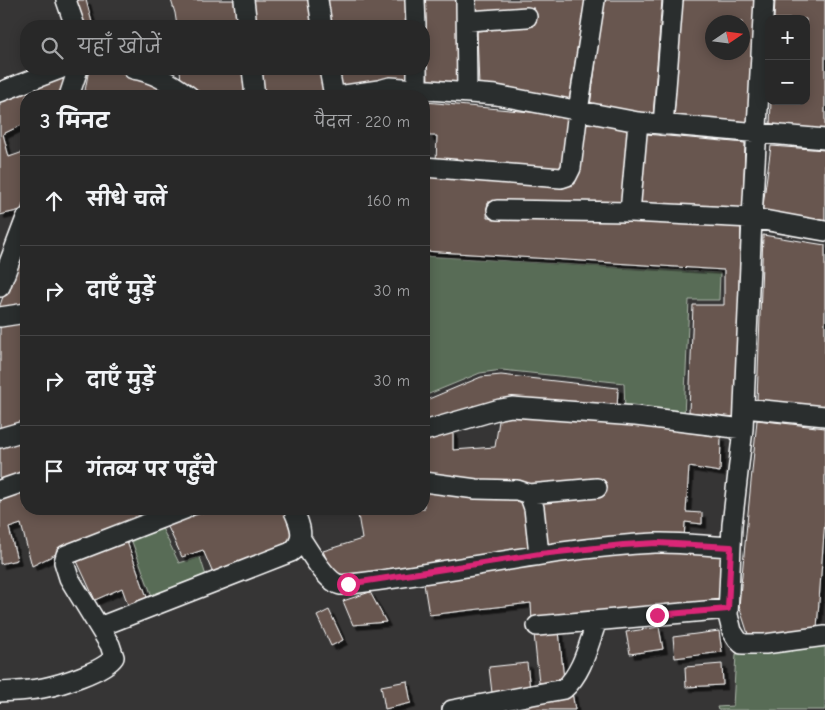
<!DOCTYPE html>
<html lang="hi">
<meta charset="utf-8">
<style>
:root{--surface:#282828;--page:#343434;--text:#f1f3f6;--muted:#a5a6a8;--line:#444445}
body{margin:0;font-family:"Comic Neue","Playpen Sans Deva",sans-serif;background:var(--page);color:var(--text)}
.controls{position:absolute;right:15px;top:15px;display:grid;overflow:hidden;border-radius:10px;box-shadow:0 2px 12px #0003}
.controls button{width:45px;height:45px;display:grid;place-items:center;padding:0;border:0;border-bottom:1px solid var(--line);background:var(--surface);color:var(--text);font:25px sans-serif}
.compass{position:absolute;left:705px;top:15px;width:45px;height:45px;border-radius:50%;background:var(--surface);box-shadow:0 2px 12px #0003;rotate:77deg}
.stop{position:absolute;width:15px;height:15px;margin:-11px;border:4px solid #db2777;border-radius:50%;background:#fff}
.stop.end{background:#db2777;border-color:#fff;box-shadow:0 1px 5px #0008}
.list{margin:0;padding:0;list-style:none}
h2{display:flex;justify-content:space-between;align-items:center;height:65px;margin:0;padding:0 20px;font-size:21px}
h2 small{font-size:16px;font-weight:400;color:var(--muted)}
.list li{display:grid;grid-template-columns:32px 1fr auto;gap:15px;align-items:center;box-sizing:border-box;height:90px;padding:0 20px;border-top:1px solid var(--line)}
.list b{display:block;font-size:19px;white-space:nowrap}
.list em{font-size:16px;font-style:normal;color:var(--muted)}
.icon{flex:none;width:28px;height:28px;fill:none;stroke:currentColor;stroke-width:2;stroke-linecap:round;stroke-linejoin:round}
.map{position:relative;flex:none;width:825px;height:710px;overflow:hidden}
.search{position:absolute;background:var(--surface);box-shadow:0 2px 12px #0003;left:20px;top:20px;width:410px;height:55px;display:flex;align-items:center;gap:12px;box-sizing:border-box;padding:0 18px;border-radius:20px;color:var(--muted);font-size:19px}
.panel{position:absolute;background:var(--surface);box-shadow:0 2px 12px #0003;left:20px;top:90px;width:410px;height:425px;border-radius:20px}
.map>svg:first-child{display:block}
.green{fill:#596c56;stroke:#acb6aa}
.building{fill:#685750;stroke:#fff;fill-rule:evenodd;filter:url(#shadow)}
.lines{fill:none;stroke-linecap:round;stroke-linejoin:round}
.street-casing{stroke:#fff;stroke-width:22}
.street{stroke:#2a2d2e;stroke-width:19}
.route{stroke:#db2777;stroke-width:6}
</style>
<div class="map">
<svg width="825" height="710" viewBox="0 0 825 710">
<defs>
<filter id="shadow"><feDropShadow dx="4.5" dy="4.5" stdDeviation="0" flood-color="#0009"/></filter>
</defs>
<rect width="100%" height="100%" fill="#363535"/>
<filter id="ink" filterUnits="userSpaceOnUse"><feTurbulence type="fractalNoise" baseFrequency=".02" numOctaves="2"/><feDisplacementMap in="SourceGraphic" scale="10" xChannelSelector="R" yChannelSelector="G"/><feConvolveMatrix kernelMatrix="1 2 1 2 8 2 1 2 1" color-interpolation-filters="sRGB"/></filter>
<g filter="url(#ink)">
<path class="green" d="M 424,256 L 720,273 L 719,300 L 689,300 L 684,417 L 625,411 L 624,383 L 502,370 L 480,373 L 424,396 Z
M 162,528 L 179,563 L 200,557 L 207,579 L 153,599 L 131,539 Z
M 825,645 L 825,710 L 718,710 L 717,707 L 733,706 L 736,654 Z"/>
<path class="building" d="M 75,0 L 86,0 L 93,26 L 82,26 Z
M 171,0 L 237,0 L 240,26 L 177,26 L 175,13 Z
M 251,0 L 311,0 L 315,26 L 254,26 Z
M 326,0 L 407,0 L 408,26 L 330,26 Z
M 425,0 L 457,0 L 459,84 L 428,81 Z
M 476,0 L 585,0 L 569,101 L 479,87 L 477,31 L 534,26 L 534,8 L 477,13 Z
M 604,0 L 662,0 L 653,117 L 590,106 Z
M 682,0 L 755,0 L 750,123 L 674,118 ZM 712,22 L 742,22 L 742,52 L 712,52 Z
M 775,0 L 825,0 L 825,130 L 770,125 L 771,101 L 806,101 L 806,19 L 774,19 Z
M 89,69 L 105,69 L 146,76 L 183,96 L 84,96 Z
M 180,69 L 245,69 L 249,96 L 202,96 L 181,82 Z
M 258,69 L 322,69 L 327,94 L 318,96 L 261,96 Z
M 336,69 L 411,69 L 411,83 L 339,90 Z
M 69,73 L 62,96 L 26,96 L 26,123 L 3,134 L 9,157 L 26,151 L 26,195 L 21,210 L 0,215 L 0,100 Z
M 426,102 L 572,116 L 564,173 L 436,163 L 437,136 L 429,136 Z
M 582,121 L 629,130 L 622,203 L 488,202 L 487,218 L 741,225 L 735,417 L 689,412 L 693,305 L 724,305 L 724,270 L 424,251 L 424,173 L 575,184 Z
M 646,134 L 745,143 L 743,210 L 638,205 Z
M 771,146 L 825,150 L 825,221 L 762,213 Z
M 26,233 L 26,308 L 0,312 L 0,305 Z
M 763,235 L 825,245 L 825,408 L 757,400 Z
M 26,320 L 26,476 L 0,485 L 0,322 Z
M 501,375 L 618,388 L 617,410 L 511,404 L 424,428 L 424,401 L 481,377 Z
M 500,414 L 621,423 L 721,437 L 720,472 L 689,467 L 686,512 L 702,513 L 702,524 L 685,522 L 684,541 L 543,549 L 527,486 L 424,477 L 424,439 L 453,430 L 453,450 L 495,447 Z
M 757,420 L 825,428 L 825,520 L 817,628 L 749,637 L 739,606 Z
M 26,486 L 26,509 L 171,509 L 64,550 L 32,566 L 21,524 L 9,528 L 17,560 L 0,564 L 0,495 Z
M 424,488 L 527,499 L 534,551 L 342,580 L 333,575 L 323,551 L 362,539 L 357,509 L 424,509 Z
M 213,509 L 286,509 L 296,529 L 290,546 L 214,576 L 203,550 L 182,557 L 167,525 Z
M 126,539 L 148,600 L 129,608 L 122,588 L 95,600 L 76,559 Z
M 656,550 L 681,550 L 724,557 L 724,605 L 532,622 L 531,603 L 429,615 L 423,578 L 540,562 Z
M 370,592 L 386,622 L 353,625 L 343,601 Z
M 329,610 L 343,640 L 331,646 L 317,616 Z
M 659,627 L 663,649 L 630,654 L 626,632 Z
M 559,631 L 564,680 L 539,683 L 534,634 Z
M 719,631 L 722,652 L 675,658 L 673,637 Z
M 527,663 L 530,689 L 492,693 L 489,667 Z
M 722,664 L 723,685 L 686,687 L 685,667 Z
M 407,681 L 411,703 L 385,709 L 381,686 Z
M 572,692 L 575,710 L 519,710 L 517,703 Z"/>
<g class="lines">
<g class="street-casing">
<path id="street" d="M 66,0 L 75,26
M 244,0 L 247,26
M 318,0 L 322,26
M 415,0 L 416,26
M 466,0 L 467,92
M 468,21 L 527,17
M 133,69 C 154,72 173,84 189,96
M 252,69 L 255,96
M 329,69 L 334,96
M 417,69 L 417,88
M 0,92 L 60,69
M 69,96 L 78,69
M 338,96 L 379,90
M 379,96 L 379,90 L 390,87 L 496,95 L 638,122 L 825,139
M 663,125 L 673,0
M 424,167 L 561,178 L 567,176 L 571,168 L 578,111 L 595,0
M 497,210 L 630,212 L 638,122
M 630,212 L 752,218 L 764,0
M 825,231 L 752,218 L 743,429 L 732,525 L 728,615 L 732,631 L 737,639 L 742,644 L 765,644 L 825,636
M 0,287 L 26,218
M 0,317 L 26,313
M 744,408 L 825,416
M 424,431 L 500,409 L 512,407 L 636,416 L 743,429
M 0,438 L 21,432
M 424,482 L 476,489 L 517,490 L 529,494 L 534,508 L 539,554
M 0,490 L 26,481
M 529,494 L 597,488
M 301,539 C 309,551 327,583 341,585 C 446,574 549,548 655,543 C 680,542 706,546 731,547
M 537,626 L 728,609
M 99,627 L 291,552 C 307,540 300,524 293,509
M 0,692 C 14,691 29,691 43,688 C 59,685 105,671 114,657 L 110,645 L 69,578 L 64,562 L 66,555 L 185,509
M 452,710 L 564,689 C 583,672 588,645 597,621"/>
</g>
<use href="#street" class="street"/>
</g>
</g>
<g class="lines" filter="url(#ink)">
<path class="route" d="M 348,584 L 540,554 L 623,545 L 657,543 L 731,547 L 728,609 L 657,615"/>
</g>
</svg>
<div class="controls">
<button>+</button>
<button>−</button>
</div>
<svg class="compass" viewBox="-18 -18 36 36"><path d="M0-13l5 13h-10z" fill="#e53935"/><path d="M0 13l5-13h-10z" fill="#a5a6a8"/></svg>
<div class="stop" style="left:348px;top:584px"></div>
<div class="stop end" style="left:657px;top:615px"></div>
<div class="search"><svg class="icon" aria-label="search" viewBox="0 0 24 24"><circle cx="10" cy="10" r="6"/><path d="M15 15l6 6"/></svg>यहाँ खोजें</div>
<section class="panel">
<h2>3 मिनट<small>पैदल · 220 m</small></h2>
<ul class="list">
<li><svg class="icon" aria-label="ahead" viewBox="0 0 24 24"><path d="M12 20V5M6 11l6-6 6 6"/></svg><div><b>सीधे चलें</b></div><em>160 m</em></li>
<li><svg class="icon" aria-label="right" viewBox="0 0 24 24"><path d="M7 20v-9h11M14 6l5 5-5 5"/></svg><div><b>दाएँ मुड़ें</b></div><em>30 m</em></li>
<li><svg class="icon" aria-label="right" viewBox="0 0 24 24"><path d="M7 20v-9h11M14 6l5 5-5 5"/></svg><div><b>दाएँ मुड़ें</b></div><em>30 m</em></li>
<li><svg class="icon" aria-label="arrive" viewBox="0 0 24 24"><path d="M6 21V4h12l-3 4 3 4H6"/></svg><div><b>गंतव्य पर पहुँचे</b></div></li>
</ul>
</section>
</div>
